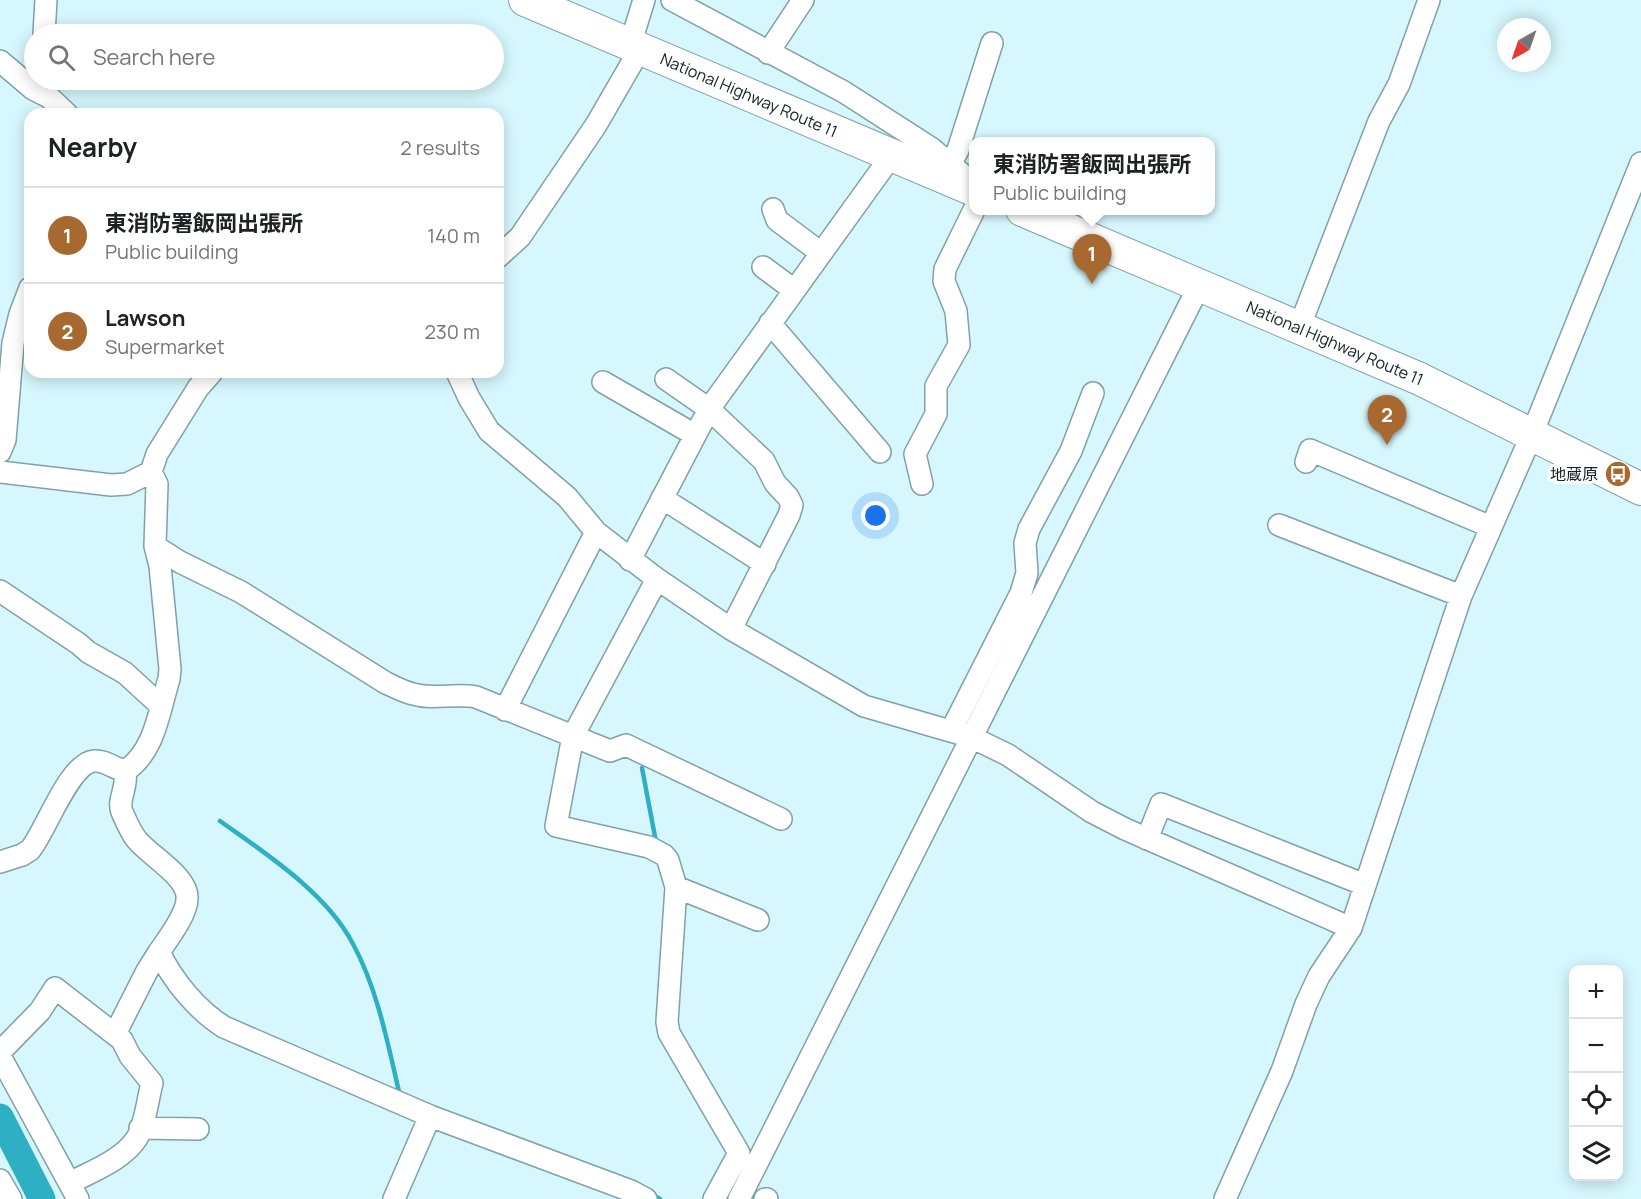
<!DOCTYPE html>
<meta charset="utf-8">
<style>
:root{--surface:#fff;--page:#f2f2f2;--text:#202124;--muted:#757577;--line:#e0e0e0;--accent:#a7692f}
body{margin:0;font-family:Manrope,"Noto Sans JP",sans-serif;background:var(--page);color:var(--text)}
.controls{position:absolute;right:18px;bottom:18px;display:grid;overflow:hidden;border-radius:12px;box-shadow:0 3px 15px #0003}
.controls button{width:54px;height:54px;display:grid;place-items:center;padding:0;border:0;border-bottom:2px solid var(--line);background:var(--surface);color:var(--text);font:30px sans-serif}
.compass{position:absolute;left:1497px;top:18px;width:54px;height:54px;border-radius:50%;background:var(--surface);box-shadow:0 3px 15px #0003;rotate:220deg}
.you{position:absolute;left:876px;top:516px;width:21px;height:21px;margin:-15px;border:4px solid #fff;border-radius:50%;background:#1a73e8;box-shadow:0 0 0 9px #1a73e833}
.badge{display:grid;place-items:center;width:39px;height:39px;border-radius:50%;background:var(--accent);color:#fff;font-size:20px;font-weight:700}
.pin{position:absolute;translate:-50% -50px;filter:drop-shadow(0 2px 3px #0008)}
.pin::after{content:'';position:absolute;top:32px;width:21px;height:18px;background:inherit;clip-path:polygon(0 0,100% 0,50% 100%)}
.popup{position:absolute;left:969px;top:137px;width:246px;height:78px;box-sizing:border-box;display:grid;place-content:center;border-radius:12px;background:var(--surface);filter:drop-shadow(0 2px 4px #0005);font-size:20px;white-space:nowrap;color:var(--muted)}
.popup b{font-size:22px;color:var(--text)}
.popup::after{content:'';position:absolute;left:50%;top:100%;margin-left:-12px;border:12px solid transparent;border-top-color:var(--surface)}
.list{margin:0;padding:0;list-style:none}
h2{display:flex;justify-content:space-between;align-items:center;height:78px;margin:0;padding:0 24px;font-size:26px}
h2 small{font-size:20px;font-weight:400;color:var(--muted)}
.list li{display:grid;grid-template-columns:39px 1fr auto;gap:18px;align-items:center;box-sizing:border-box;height:96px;padding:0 24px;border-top:2px solid var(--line)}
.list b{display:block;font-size:22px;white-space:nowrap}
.list p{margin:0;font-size:20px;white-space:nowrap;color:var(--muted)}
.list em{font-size:20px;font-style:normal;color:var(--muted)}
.icon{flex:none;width:33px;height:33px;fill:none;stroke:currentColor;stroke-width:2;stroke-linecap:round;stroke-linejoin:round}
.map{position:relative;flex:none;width:1641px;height:1199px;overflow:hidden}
.search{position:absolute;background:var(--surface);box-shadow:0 3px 15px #0003;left:24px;top:24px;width:480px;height:66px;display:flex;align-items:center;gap:15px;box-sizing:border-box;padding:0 21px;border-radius:33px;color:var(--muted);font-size:22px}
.panel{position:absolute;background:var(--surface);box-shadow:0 3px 15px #0003;left:24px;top:108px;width:480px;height:270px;border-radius:18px}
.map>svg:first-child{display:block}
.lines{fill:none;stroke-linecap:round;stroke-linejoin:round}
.stream{stroke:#2fafc3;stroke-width:4.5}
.river{stroke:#2fafc3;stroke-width:27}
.minor-casing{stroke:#81a1a7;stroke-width:24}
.highway-casing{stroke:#81a1a7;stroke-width:34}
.minor{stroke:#fff;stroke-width:21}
.highway{stroke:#fff;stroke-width:32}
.labels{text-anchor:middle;stroke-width:6;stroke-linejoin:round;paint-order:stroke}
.street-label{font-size:16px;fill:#152224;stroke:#fdfdfd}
.poi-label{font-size:16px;fill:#152224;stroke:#fdfdfd;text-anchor:end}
</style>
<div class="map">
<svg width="1641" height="1199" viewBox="0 0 1641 1199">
<rect width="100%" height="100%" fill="#d5f7fd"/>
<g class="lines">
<path class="stream" d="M 642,768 L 656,842
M 220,821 C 265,853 327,893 353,944 C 378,990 388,1045 400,1096
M 651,1194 L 660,1199"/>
<path class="river" d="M 0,1117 L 42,1199"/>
<g class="minor-casing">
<path id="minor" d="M 672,0 L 844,92 L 931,148 L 970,181
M 44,34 L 46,0
M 630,45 L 644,0
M 768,53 L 803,0
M 0,61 L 33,89 L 49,97
M 42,85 L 49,97 L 67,114
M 951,163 L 958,150 L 992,43
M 773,209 L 777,220 L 821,253
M 498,257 L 520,237 L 596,125 L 640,49
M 763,267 L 794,290
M 770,323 L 880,452
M 1299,328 L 1379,121 L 1399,84 L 1429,0
M 457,372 L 469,398 L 489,431 L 567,497 L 596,532 L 657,579 L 731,629 L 864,706 L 971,737 L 1008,755 L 1092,812 L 1125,829 L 1351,928
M 666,379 L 709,409 L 764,461 L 775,483 L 788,497 L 792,505 L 789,515 L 731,629
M 603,382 L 695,435
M 0,452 L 5,440 L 13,343 L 20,314 L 30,288
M 1306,462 L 1310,450 L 1491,527
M 0,472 L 111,485 L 127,484 L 151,472 L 157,454 L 198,388 L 212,372
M 151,472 L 157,484 L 155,546 L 160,566 L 170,669 L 169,679 C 159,711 155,752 125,771 C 128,788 117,800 122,812 C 126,821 131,833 137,840 C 150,856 189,877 187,899 C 187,914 168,939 159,952 C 173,981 197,1010 224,1027 L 430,1116 L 631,1191 L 646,1199
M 922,484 L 915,454 L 936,414 L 936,386 L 959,345 L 956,311 L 944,281 L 945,269 L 974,210
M 662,498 L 765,564
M 1279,525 L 1461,596
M 155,546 L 180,562 L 241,592 L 386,683 C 395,687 404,692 413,694 C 433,700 455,693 476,697 L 610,751 L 626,745 L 781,819
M 630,560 L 709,409 L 892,155
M 657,579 L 573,736 L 556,826 L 649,847 L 664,855 L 668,860 L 676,887 L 667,1022 L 669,1033 L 739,1153 L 714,1199
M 0,591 L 79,644 L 88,652 L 125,673 L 161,706
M 505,710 L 596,532
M 951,731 L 1021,593 L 1027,573 L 1025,543 L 1029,529 L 1071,451 L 1093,393
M 1147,839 L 1161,804 L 1365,885
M 0,862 L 22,855 L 30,850 C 46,831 69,763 94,761 C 105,760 115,769 125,771
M 676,887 L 758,920
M 115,1034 L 147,971 L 159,952
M 0,1052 L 40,1011 L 55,988 L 122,1040 L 130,1056 L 152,1083 C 148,1098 145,1125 137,1138 C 123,1160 92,1171 70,1183
M 0,1056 L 78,1199
M 140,1128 L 198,1129
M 0,1180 L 11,1199
M 394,1199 L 430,1116
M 739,1199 L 1199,286
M 765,1199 L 767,1199
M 1225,1199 L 1282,1071 L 1306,1004 L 1319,976 L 1351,928 L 1461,596 L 1532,434 L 1641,163"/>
</g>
<g class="highway-casing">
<path id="highway" d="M 525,0 L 974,190
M 1022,210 L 1420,379 L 1641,489"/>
</g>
<use href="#minor" class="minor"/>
<use href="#highway" class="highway"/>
</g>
<defs>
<g id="bus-disc" transform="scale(1.35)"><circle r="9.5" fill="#a7692f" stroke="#fdfdfd"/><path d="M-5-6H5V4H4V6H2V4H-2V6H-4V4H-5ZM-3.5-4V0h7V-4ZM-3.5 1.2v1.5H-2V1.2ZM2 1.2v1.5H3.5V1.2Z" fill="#fff"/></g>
</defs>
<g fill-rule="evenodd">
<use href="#bus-disc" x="1618" y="474"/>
</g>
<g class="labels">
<g class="street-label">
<text transform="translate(749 95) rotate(23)" y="6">National Highway Route 11</text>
<text transform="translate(1335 343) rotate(23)" y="6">National Highway Route 11</text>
</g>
<g class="poi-label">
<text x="1598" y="480">地蔵原</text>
</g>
</g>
</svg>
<div class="controls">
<button>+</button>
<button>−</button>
<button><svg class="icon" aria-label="locate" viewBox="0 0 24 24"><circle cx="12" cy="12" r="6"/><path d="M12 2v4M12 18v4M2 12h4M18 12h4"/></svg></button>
<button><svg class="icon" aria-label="layers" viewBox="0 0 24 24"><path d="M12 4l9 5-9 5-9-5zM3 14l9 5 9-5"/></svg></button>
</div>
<svg class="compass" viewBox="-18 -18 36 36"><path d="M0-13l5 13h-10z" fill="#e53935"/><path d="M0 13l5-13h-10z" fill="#757577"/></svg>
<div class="you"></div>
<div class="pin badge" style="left:1092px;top:284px">1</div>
<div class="popup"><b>東消防署飯岡出張所</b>Public building</div>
<div class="pin badge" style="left:1387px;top:445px">2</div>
<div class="search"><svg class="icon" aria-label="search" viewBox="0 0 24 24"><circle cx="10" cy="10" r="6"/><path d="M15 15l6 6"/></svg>Search here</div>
<section class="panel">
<h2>Nearby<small>2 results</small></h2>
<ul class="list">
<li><span class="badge">1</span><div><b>東消防署飯岡出張所</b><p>Public building</p></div><em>140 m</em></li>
<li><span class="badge">2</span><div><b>Lawson</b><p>Supermarket</p></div><em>230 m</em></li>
</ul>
</section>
</div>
